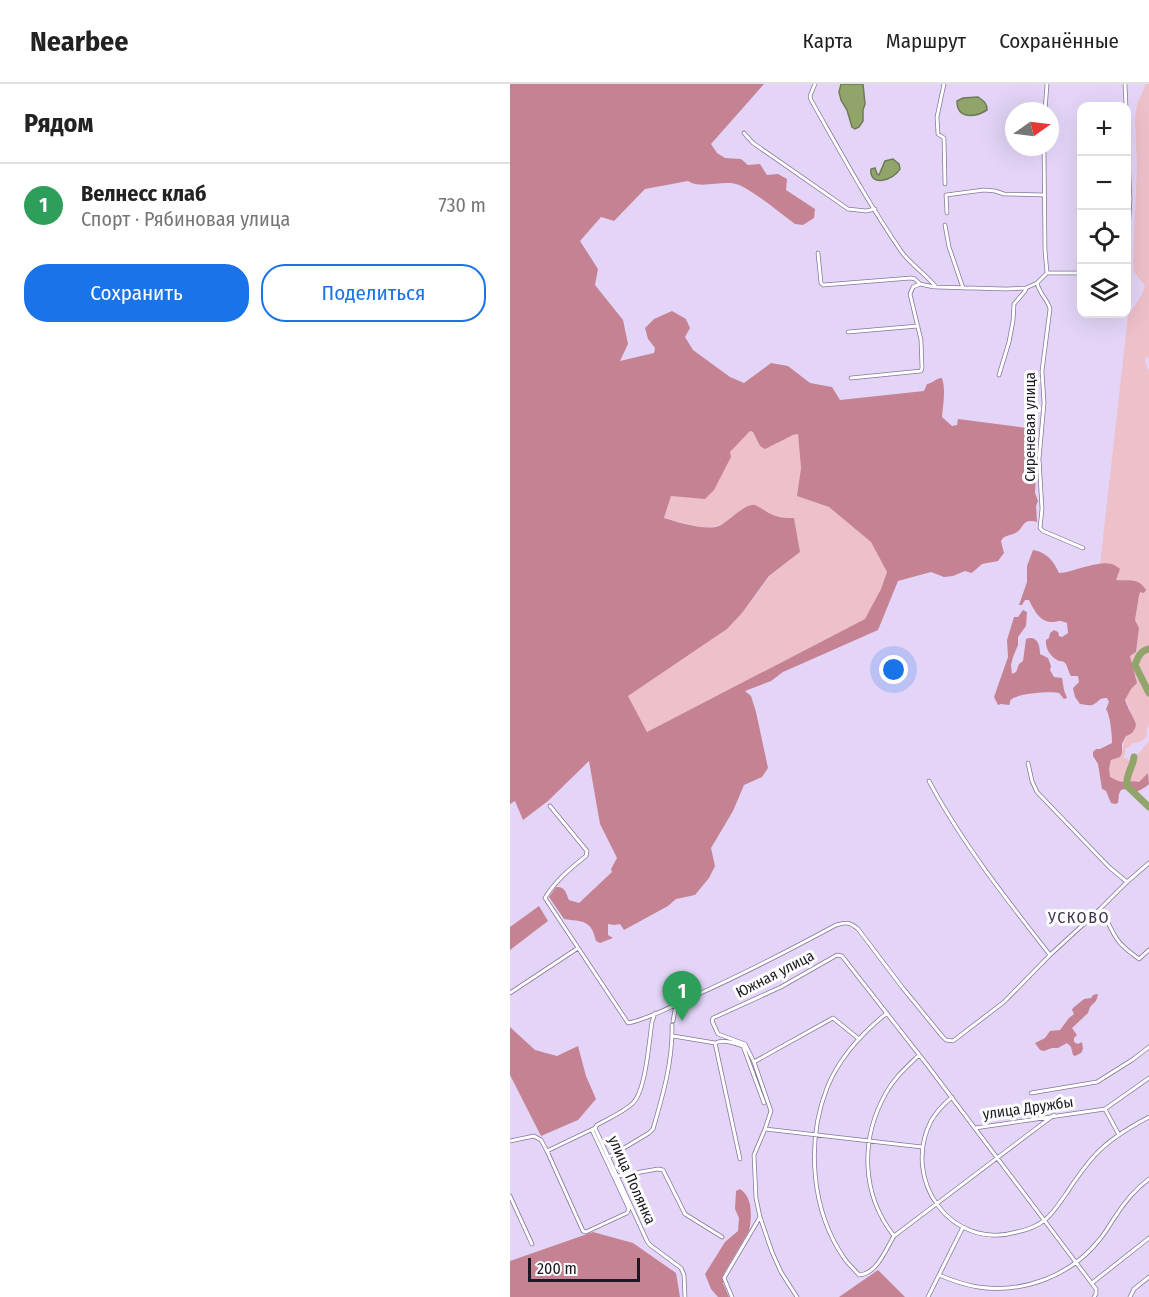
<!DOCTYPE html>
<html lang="ru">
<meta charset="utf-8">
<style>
:root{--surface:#fff;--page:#f2f2f2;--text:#222;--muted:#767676;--line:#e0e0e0;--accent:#1a73e8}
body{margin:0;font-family:"Fira Sans Condensed",sans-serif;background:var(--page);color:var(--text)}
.controls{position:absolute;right:18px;top:18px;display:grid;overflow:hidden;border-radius:12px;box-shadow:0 6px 24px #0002}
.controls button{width:54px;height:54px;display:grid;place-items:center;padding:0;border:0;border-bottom:2px solid var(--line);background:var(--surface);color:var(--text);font:30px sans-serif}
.compass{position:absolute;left:495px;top:18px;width:54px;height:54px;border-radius:50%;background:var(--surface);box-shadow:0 6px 24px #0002;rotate:76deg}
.scale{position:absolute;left:18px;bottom:15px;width:112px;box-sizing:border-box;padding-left:6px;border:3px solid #1c1723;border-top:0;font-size:16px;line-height:21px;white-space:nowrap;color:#1c1723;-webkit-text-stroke:4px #fdfefd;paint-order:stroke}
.you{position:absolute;left:384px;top:586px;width:21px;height:21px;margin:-15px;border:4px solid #fff;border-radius:50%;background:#1a73e8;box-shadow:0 0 0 9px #1a73e833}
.badge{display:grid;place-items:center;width:39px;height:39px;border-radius:50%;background:var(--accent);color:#fff;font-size:20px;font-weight:700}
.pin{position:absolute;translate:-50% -50px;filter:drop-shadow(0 2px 3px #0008)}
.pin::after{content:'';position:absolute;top:32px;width:21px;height:18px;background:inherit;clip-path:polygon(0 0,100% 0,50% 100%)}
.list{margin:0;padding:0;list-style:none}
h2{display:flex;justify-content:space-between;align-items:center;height:78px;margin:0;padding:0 24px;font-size:26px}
h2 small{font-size:20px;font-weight:400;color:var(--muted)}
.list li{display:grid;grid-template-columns:39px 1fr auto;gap:18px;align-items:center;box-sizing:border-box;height:84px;padding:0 24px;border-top:2px solid var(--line)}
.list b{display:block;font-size:22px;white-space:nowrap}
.list p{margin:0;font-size:20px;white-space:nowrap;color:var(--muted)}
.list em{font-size:20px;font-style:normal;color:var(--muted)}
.actions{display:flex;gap:12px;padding:18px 24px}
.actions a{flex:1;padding:14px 0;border:2px solid var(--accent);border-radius:24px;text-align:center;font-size:21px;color:var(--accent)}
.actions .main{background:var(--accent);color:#fff}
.icon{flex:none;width:33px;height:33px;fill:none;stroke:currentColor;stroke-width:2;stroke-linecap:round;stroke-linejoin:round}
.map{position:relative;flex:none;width:639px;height:1213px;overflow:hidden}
header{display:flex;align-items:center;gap:36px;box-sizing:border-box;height:84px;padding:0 30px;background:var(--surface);border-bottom:2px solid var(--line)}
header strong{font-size:28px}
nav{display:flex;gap:33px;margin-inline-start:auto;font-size:21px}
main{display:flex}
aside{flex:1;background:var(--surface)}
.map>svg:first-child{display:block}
.green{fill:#eec0ca}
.forest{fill:#c58292;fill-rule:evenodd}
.water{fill:#91a56b;stroke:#6e7a55;stroke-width:1.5}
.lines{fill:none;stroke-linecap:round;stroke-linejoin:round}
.river{stroke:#91a56b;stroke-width:7}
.minor-casing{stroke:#857798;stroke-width:4.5}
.minor{stroke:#fff;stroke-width:3}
.labels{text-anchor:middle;stroke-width:6;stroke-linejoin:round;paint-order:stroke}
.street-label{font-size:15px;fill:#1c1723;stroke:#fdfefd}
.neighbourhood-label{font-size:16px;letter-spacing:1.5px;fill:#3e324e;stroke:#fdfefd}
</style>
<header>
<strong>Nearbee</strong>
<nav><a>Карта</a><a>Маршрут</a><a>Сохранённые</a></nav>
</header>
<main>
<aside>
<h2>Рядом<small></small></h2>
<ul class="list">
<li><span class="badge" style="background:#2e9e5b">1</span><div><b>Велнесс клаб</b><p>Спорт · Рябиновая улица</p></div><em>730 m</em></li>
</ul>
<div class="actions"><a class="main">Сохранить</a><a>Поделиться</a></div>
</aside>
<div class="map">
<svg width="639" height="1213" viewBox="0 0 639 1213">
<rect width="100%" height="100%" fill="#e4d5f8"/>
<path class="green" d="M 636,0 L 639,0 L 639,275 L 636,272 L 635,278 L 639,287 L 639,641 L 636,647 L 637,651 C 634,657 630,659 623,659 L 618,664 L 616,664 L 614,674 L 618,675 L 624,681 L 628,670 L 639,657 L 639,690 L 629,698 C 622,696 614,699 607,697 C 605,696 602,694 600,693 C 596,679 601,676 612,669 C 613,657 619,648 621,636 C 625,623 605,614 625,602 L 626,593 L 622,583 L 620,572 L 626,568 L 629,544 L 625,536 L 630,508 L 634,502 C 623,493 617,498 606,496 L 603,480 L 590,480 L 618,232 C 624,223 632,212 635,202 L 624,188 L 623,179 L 627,83 L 625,36 L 627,20 Z
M 240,347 L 243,348 L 250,362 L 288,350 L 291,384 L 287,412 L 319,423 L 361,458 L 377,488 L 371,505 L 355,535 L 137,648 L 118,612 L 217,545 L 232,529 L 260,492 L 290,468 L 284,434 C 276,434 268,434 261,430 C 256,428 250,423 244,421 C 235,419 218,438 208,442 C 195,447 168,437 154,434 L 161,412 L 220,368 Z"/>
<path class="forest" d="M 0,0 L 254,0 L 201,60 L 207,69 L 215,74 L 231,75 L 238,81 L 250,80 L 257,91 L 268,90 L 277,95 L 276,106 L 305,125 L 304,134 L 293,141 L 285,140 C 270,129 245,108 229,101 C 214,95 191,106 178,97 L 135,105 L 104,137 L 91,133 L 70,157 L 88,185 L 85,201 L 113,236 L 118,260 L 110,277 L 144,269 L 145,264 L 138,255 L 135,244 L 144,235 L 162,227 L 176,235 L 180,244 L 175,253 L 183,266 L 220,293 L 234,299 L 261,279 L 278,282 L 300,299 L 322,303 L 330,316 L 414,307 L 417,300 C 423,299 426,294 432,294 C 436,306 433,321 432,333 L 442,342 L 447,341 L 448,335 L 517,344 C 517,353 516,357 525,361 L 523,371 L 526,388 L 525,409 L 528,417 L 526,422 L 527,438 C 511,434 515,443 507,448 C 503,451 497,451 493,454 L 491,457 L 494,469 L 488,477 L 472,480 L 463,488 L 461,489 L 455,487 L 443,492 L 434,493 L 421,488 L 388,497 L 368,546 L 273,588 L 261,597 L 235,607 L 241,612 L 246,628 L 258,684 L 252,693 L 234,701 L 223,727 L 201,764 L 205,782 L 199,794 L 185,811 L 166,815 L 158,822 L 114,846 L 110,840 L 104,841 L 98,840 L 98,851 L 103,854 L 90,859 L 86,857 C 81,835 73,838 54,835 L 39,813 L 46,803 C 55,802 56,809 59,816 L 69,819 L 102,788 L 101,785 L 107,774 L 90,740 L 79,677 L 38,717 L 13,736 L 5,717 L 0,720 ZM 240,347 L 243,348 L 250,362 L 255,365 L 283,351 L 288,350 L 291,384 L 287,412 L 319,423 L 361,458 L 377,488 L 371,505 L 355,535 L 137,648 L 118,612 L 217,545 L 232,529 L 259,492 L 290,468 L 284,434 C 276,434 268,434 261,430 C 256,428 250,423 245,421 C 235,419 218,438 209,442 C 196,447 167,438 154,434 L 161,412 L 195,415 L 204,406 L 221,373 L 220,368 Z
M 523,466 C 536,468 544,477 549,489 C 565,488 586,476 602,480 C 603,480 609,484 610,485 L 606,496 C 618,497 629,493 636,506 L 634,509 L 630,508 L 629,512 L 625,536 L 629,544 L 626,568 L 620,572 L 627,599 L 621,605 L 615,616 C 618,625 623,632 626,640 C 625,647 622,650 616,652 L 612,660 L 612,669 L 610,673 L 601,676 L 599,684 L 600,693 C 603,694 605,696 608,697 C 614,699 622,696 629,698 L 638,689 L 639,700 C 635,704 627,708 622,709 L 615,705 L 611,706 L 609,710 L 608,719 L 605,720 L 601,719 L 596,707 L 592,705 L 588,680 L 583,672 L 583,668 L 586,665 L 590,665 L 602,659 C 602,650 600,631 596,625 L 599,618 L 597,614 C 587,614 590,618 582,621 C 578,622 574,620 570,620 L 565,613 L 563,604 L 569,598 L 568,592 L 561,592 C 558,588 558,581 554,578 C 553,577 551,577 549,577 C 541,573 535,565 536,556 L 539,554 L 540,549 L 544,546 L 548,548 L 549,552 L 552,553 L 558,549 L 557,539 C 548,535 549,538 541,538 C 529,537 524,526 519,516 L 515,516 L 512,521 L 509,521 L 517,498 L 517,482 Z
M 513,526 L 517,528 L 516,542 L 508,553 L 508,561 L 503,573 L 501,581 L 502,590 L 506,588 L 509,580 L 513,577 L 516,555 C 527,551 530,561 530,570 L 538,574 L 541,582 L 540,586 L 544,593 L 552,594 L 554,606 L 557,614 L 554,615 L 549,609 C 541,607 505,609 500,617 C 500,618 500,620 499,621 L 491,620 L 488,621 L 484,613 L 498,573 L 497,556 L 504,533 L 508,533 Z
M 29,822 L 38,837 L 0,866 L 0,843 Z
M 587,910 L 588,911 L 586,917 L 580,923 L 578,929 L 562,944 L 567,951 L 564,954 L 564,958 L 568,960 L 572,958 L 573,965 L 571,969 L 565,972 L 563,971 L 561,963 L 557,959 L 548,964 L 542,964 L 534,967 L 530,966 L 525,959 L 535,954 L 540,947 L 550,946 L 559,934 L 564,930 L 562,926 L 563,924 L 574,915 L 581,914 L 583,911 Z
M 0,943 L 25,966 L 47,972 L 68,962 L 76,992 L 86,1015 L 68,1036 L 31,1052 L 0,991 Z
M 230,1105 C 243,1113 242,1133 239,1147 L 213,1191 L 213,1199 L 219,1213 L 208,1213 L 201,1205 L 195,1190 L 215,1158 L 228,1147 L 229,1134 L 225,1125 L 226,1107 Z
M 83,1148 L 123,1159 L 166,1189 L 170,1213 L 0,1213 L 0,1177 Z
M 368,1186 L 395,1213 L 329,1213 Z"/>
<path class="water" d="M 331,0 L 353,0 L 355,20 L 353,26 L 353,37 L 349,43 L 345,45 L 342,43 L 337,26 L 331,16 L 329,8 Z
M 468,13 C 474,17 477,19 477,26 C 466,33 447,36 447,17 L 453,14 Z
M 383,75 L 389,80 L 390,85 C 384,96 359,104 361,85 L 365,84 L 367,90 L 369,91 L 375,77 Z"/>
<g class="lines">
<path class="river" d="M 639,565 C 630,567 628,573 625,581 L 639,609
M 624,673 C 623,683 615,692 617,702 L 639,723"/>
<g class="minor-casing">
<path id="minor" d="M 305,0 L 300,12 L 301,16 C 330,67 358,119 391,167 C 401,181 416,190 426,203 L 496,205 L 516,204 L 527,199 L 537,189 L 535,166 L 534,63
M 434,0 L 427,33 L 428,50 L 434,54 L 435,100
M 615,0 L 616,22
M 616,25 L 620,116 L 616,181
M 535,27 L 537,0
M 234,49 L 243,59 L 338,125 L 356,127 L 365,125
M 437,129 L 436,111 L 474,106 L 485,107 L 494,110 L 534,111
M 435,141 L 439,163 L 453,204
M 308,169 L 311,199 L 313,201 L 401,194 L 405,195 L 410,200 L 424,203
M 537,189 L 572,189
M 527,199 C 530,211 538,216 540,225 L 532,287 L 534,319 L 529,375 L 532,425 L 530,444 L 533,447 L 573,464
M 338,248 L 408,242
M 489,291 L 499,258 L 503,237 L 504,220 L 515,207 L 516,204
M 341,294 L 411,287 L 412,284 L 411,256 L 400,210 L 403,203 L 410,200
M 518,679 L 522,697 L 527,708 L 599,783 L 617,798
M 419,697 C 452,759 497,816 540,871
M 40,722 L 77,767 L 76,772 C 61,784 45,797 35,814 L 118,939 C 139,935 162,922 182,913 C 231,891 278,867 326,841 C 336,838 340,838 348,845 L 392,903 L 432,952 L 436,956 L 443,957 L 494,918 L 540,871 L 590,825 L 617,798 L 639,779
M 590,825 C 598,836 600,845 607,855 C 612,863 621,869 629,875 L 639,866
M 0,909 L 68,864
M 377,929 C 352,949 329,974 317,1004 C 296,1058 301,1126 334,1174 C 338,1180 344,1185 349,1191 C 367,1190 376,1165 384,1152 L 544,1031
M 163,937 L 166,921
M 163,952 L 205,959 L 230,1075
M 205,959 C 214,955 224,959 233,962 L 254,1019
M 244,978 L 235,960 L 208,950 L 202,937 L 203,934 L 271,903 L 327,871 L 332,872 L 418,982 L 586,1205 L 586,1210 L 584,1213
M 521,1009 L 587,998 L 622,976 L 639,963
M 442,1013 C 434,1020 426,1028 421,1037 C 391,1096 441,1167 507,1148 C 517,1146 529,1141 536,1135 C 544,1128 550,1118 556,1110 C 565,1096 575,1082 586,1070 C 601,1054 620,1043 639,1033
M 595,1025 L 609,1051
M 85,1044 L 137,1157 L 140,1161 L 171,1184 L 174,1191 L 175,1213
M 465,1044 L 595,1025 L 639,994
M 255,1045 L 412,1063
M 0,1057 L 24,1052 L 31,1056 L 37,1067 L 85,1044 L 87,1041 C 99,1034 114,1028 123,1019 C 136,1006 139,957 142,938 L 145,929
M 37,1067 L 73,1147 L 76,1148 L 117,1129 L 119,1125 L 82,1046
M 99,1073 L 139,1049 L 143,1045 C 153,1011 163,976 162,941
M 108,1092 L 148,1085 L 153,1086 L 175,1130 L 212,1153
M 0,1112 L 22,1160
M 384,1152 C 351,1110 350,1055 376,1009 C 384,994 397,983 409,971
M 429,1191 C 441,1196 455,1201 468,1203 C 514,1210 562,1191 590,1155 C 595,1149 599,1142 603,1136 C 613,1120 624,1106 639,1095
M 582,1199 L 639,1154
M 222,1213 L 214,1194 L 250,1133
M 287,1213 L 271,1188 L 262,1168 L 250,1133 L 246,1114 L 244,1071 L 255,1045 L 261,1027 L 244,978 L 323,934 L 349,955
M 418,1213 L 453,1143
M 620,1213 L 624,1205 L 639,1193"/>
</g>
<use href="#minor" class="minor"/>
</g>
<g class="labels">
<g class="street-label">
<text transform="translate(520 343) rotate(-90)" y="5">Сиреневая улица</text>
<text transform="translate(265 890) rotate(-27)" y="5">Южная улица</text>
<text transform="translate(518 1024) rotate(-8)" y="5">улица Дружбы</text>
<text transform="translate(122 1096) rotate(66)" y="5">улица Полянка</text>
</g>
<g class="neighbourhood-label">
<text x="569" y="839">УСКОВО</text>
</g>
</g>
</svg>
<div class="controls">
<button>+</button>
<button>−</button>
<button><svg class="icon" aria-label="locate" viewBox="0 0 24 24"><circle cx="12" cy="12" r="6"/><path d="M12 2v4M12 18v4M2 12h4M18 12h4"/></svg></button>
<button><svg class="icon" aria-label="layers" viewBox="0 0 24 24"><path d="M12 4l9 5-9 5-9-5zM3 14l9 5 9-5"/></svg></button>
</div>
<svg class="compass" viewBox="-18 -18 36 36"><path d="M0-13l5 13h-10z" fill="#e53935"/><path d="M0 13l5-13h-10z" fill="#767676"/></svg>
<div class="scale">200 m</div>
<div class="you"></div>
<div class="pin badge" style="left:172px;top:937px;background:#2e9e5b">1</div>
</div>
</main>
